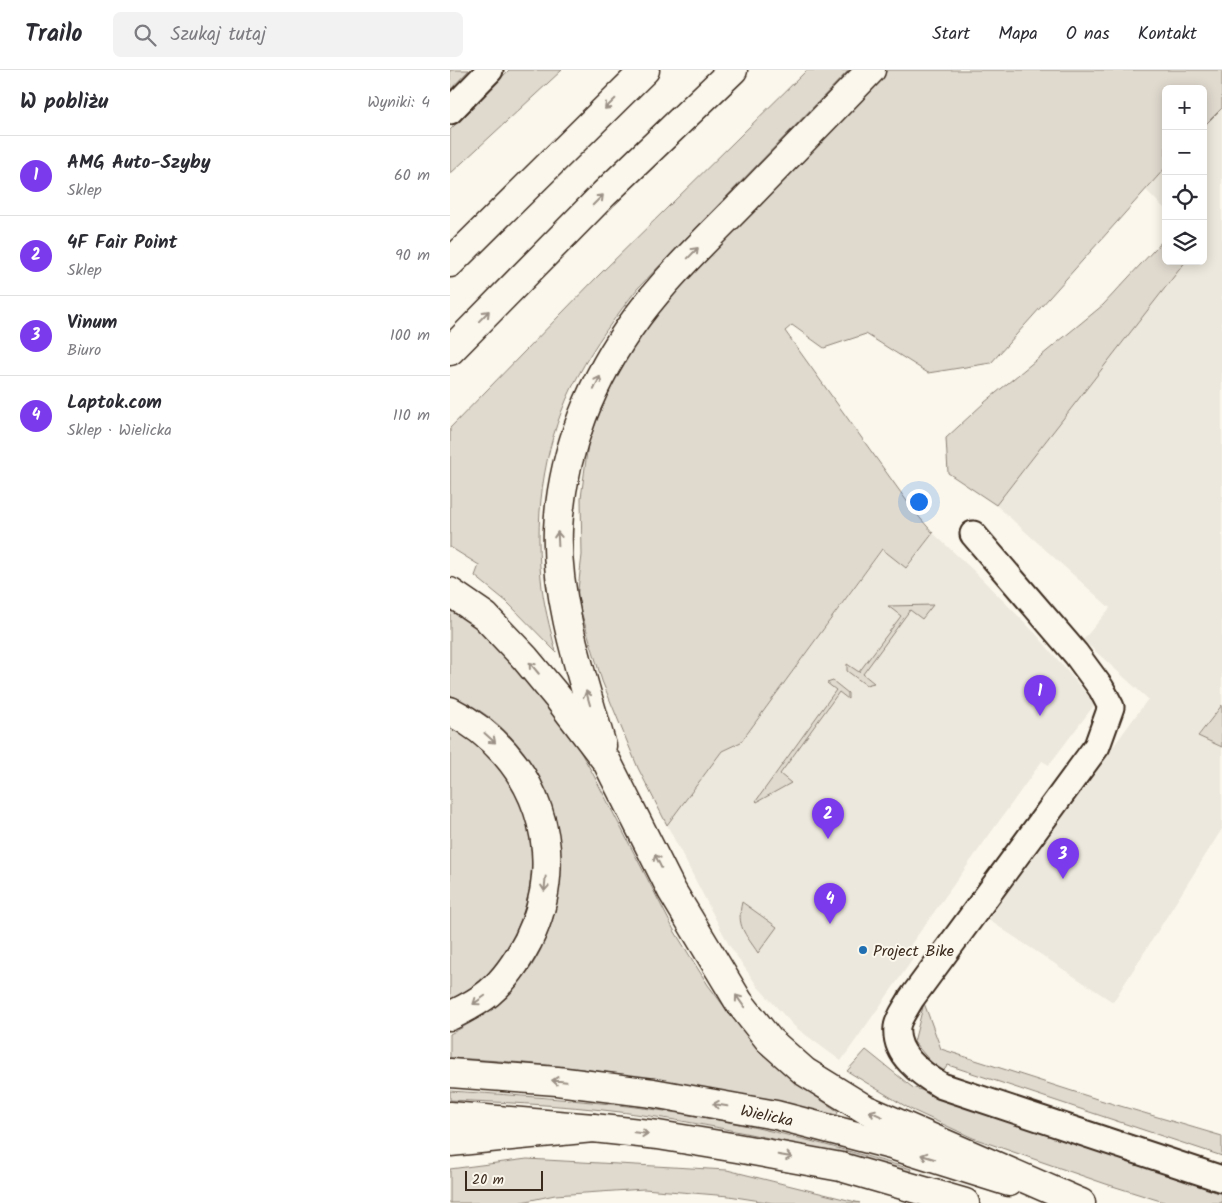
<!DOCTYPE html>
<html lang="pl">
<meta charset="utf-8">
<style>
:root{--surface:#fff;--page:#f2f2f3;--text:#2b2b33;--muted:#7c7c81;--line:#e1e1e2;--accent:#7c3aed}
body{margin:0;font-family:Kalam,sans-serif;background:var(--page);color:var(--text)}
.controls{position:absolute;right:15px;top:15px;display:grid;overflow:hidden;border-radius:8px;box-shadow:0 2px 12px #0003}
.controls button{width:45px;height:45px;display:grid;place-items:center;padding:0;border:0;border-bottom:1px solid var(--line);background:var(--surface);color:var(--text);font:25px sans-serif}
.scale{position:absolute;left:15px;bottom:12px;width:78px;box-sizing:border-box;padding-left:5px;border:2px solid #3b2a1e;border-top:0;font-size:14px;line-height:18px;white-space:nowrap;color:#3b2a1e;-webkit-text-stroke:4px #fbf7ec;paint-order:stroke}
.you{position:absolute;left:468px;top:431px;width:18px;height:18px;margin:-12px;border:4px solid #fff;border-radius:50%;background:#1a73e8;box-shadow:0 0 0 8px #1a73e833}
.badge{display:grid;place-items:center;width:32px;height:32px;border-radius:50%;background:var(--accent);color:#fff;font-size:16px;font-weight:700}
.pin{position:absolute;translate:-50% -41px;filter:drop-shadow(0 1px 2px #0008)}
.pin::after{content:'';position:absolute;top:26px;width:18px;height:15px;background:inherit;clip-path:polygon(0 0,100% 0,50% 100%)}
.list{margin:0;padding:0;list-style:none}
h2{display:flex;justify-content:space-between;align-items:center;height:65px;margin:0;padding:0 20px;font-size:21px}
h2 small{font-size:16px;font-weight:400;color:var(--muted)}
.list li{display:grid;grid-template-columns:32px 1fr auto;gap:15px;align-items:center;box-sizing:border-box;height:80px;padding:0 20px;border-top:1px solid var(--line)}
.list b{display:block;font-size:19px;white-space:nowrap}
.list p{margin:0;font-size:16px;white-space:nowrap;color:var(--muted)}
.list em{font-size:16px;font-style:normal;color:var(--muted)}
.icon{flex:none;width:28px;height:28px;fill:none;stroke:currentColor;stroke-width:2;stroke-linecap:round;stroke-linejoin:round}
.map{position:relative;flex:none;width:772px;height:1133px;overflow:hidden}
header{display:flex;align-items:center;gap:30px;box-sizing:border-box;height:70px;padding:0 25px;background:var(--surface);border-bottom:1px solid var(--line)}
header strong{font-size:24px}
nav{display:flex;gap:28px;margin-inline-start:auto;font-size:18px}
.search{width:350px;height:45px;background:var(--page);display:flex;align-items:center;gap:12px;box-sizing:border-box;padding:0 18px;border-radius:8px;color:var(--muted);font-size:19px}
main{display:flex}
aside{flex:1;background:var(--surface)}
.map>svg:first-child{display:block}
.built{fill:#ede8dd}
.green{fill:#dfd9ce;stroke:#8d8276}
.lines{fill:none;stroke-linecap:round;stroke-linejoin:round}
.street-casing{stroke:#3b2a1e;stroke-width:29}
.primary-casing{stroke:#3b2a1e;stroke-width:31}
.highway-casing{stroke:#3b2a1e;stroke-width:31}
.street{stroke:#fbf7ec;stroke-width:25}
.primary{stroke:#fbf7ec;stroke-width:28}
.highway{stroke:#fbf7ec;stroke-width:28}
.oneway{stroke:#9b9085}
.poi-dot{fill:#1f6fb2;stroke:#fbf7ec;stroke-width:2}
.labels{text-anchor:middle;stroke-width:4;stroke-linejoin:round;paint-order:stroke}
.poi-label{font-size:16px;fill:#3b2a1e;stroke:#fbf7ec;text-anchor:start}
.street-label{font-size:16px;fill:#3b2a1e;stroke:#fbf7ec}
</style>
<header>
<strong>Trailo</strong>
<div class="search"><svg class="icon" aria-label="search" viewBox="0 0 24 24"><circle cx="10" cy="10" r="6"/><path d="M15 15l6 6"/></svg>Szukaj tutaj</div>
<nav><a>Start</a><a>Mapa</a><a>O nas</a><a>Kontakt</a></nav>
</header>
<main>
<aside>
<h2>W pobliżu<small>Wyniki: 4</small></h2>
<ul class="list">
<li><span class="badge">1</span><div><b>AMG Auto-Szyby</b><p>Sklep</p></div><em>60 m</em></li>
<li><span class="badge">2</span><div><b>4F Fair Point</b><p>Sklep</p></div><em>90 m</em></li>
<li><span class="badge">3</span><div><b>Vinum</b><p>Biuro</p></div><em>100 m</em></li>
<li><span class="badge">4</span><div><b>Laptok.com</b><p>Sklep · Wielicka</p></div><em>110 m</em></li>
</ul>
</aside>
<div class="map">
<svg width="772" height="1133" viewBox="0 0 772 1133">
<rect width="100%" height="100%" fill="#fbf7ec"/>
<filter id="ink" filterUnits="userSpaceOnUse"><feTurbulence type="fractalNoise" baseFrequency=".02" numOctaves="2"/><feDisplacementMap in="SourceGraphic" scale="10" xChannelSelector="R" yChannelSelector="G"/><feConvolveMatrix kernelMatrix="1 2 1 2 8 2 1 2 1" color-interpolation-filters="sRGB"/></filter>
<g filter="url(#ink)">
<path class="built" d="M 772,38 L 772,635 L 748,665 L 772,677 L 772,759 L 663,932 L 537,849 L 698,629 L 633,570 L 660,538 L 546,435 L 735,191 L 753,191 L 753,57 Z
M 716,97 L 716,140 L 695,119 Z
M 483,463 L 524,501 L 587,565 L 645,634 L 599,695 L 592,691 L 457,880 L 463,889 L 391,991 L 345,957 L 308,917 L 279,875 L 217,755 L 272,681 L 291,672 L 433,479 L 457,498 Z"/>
<path class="green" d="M 0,0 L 19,0 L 0,20 Z
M 59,0 L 112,0 L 0,104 L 0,60 Z
M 357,0 L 399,0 L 188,218 C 166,246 145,274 128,306 C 95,366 84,440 91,508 C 93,533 100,558 106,582 L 57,532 L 25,506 L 29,495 L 0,477 L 0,358 L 148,206 Z
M 438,0 L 772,0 L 772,38 L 753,57 L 753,19 L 716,19 L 716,97 L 541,293 L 478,303 L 416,264 L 374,278 L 342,255 L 335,261 L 464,441 L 483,463 L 456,498 L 432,479 L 291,672 L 272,681 L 217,755 L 188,698 L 152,611 L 127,528 L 132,485 L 131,428 L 138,374 L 156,326 L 184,274 L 223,225 Z
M 716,167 L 716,191 L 736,191 L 546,435 L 498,403 L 496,368 L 535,332 L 653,235 Z
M 483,535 L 472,549 L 460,540 L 413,604 L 424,613 L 416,615 L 397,601 L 397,594 L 409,602 L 451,546 L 438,536 Z
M 4,538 L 36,564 L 92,625 L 127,676 L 142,702 L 225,862 L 258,915 L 292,960 L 310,979 L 350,1016 L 386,1040 L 388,1043 L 386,1046 C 260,1015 130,994 0,988 L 0,964 C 32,948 61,927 81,897 C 141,802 107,669 0,625 L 0,541 Z
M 383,611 L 398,623 L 398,629 L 389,622 L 330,704 L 341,713 L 307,732 L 306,731 L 386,620 L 377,613 Z
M 772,635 L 772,677 L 748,666 Z
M 0,658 C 90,706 107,817 44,896 C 33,911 16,921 0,931 Z
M 292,832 L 327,857 L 308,883 C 295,863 286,857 292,832 Z
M 474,933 L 491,979 L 650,1030 L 772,1066 L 772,1086 L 498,995 L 491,1004 L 464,972 Z
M 416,980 L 462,1017 L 772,1119 L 772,1133 L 717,1133 L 656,1114 L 523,1068 L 460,1039 L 397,1001 Z
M 0,1021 C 95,1027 190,1034 284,1053 C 343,1065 402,1082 461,1099 L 460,1102 C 374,1080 288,1059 200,1046 C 134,1036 67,1033 0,1030 Z
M 77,1089 L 277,1100 L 410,1133 L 323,1133 L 279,1126 L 194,1119 L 105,1125 L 67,1133 L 0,1133 L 0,1099 Z"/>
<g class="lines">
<g class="street-casing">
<path id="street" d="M 0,41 L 40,0
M 523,464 L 626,584 L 651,618 L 661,637 L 647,676 L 461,929 C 457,937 448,948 447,957 C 444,985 471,1004 492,1016 L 772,1109"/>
</g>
<g class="primary-casing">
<path id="primary" d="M 0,1003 L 107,1011 L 203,1023 L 326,1045 L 441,1075 L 559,1112
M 0,1046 L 143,1058 L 208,1065 L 287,1078 L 391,1097 L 515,1133"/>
</g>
<g class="highway-casing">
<path id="highway" d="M 0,193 L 195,0
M 0,281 L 154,124 L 283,0
M 0,522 L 35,546 L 75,588 L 109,629 L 157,692 L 222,821 L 289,932 L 319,970 L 355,1002 L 415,1039 L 631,1133
M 0,641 C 87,685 121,784 78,871 C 68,890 56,909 39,923 C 27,933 14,939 0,946
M 152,676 C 133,609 105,530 108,459 C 112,381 142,308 188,246 C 220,203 259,167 296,129 C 338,86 379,43 421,0
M 0,1072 L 143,1058"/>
</g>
<use href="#street" class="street"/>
<use href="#primary" class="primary"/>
<use href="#highway" class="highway"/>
</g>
<defs><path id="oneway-shaft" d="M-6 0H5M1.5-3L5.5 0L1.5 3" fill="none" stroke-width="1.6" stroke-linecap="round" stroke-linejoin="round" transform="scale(1.25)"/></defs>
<g class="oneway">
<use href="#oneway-shaft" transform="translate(160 34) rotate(136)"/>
<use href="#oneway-shaft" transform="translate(148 130) rotate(-45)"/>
<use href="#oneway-shaft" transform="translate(243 183) rotate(-46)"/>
<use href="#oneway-shaft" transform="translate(34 246) rotate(-46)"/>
<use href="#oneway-shaft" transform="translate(147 313) rotate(-65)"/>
<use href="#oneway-shaft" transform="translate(108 469) rotate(-93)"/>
<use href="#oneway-shaft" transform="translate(84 598) rotate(-130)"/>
<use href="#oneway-shaft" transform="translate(138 628) rotate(-106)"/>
<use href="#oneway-shaft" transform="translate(40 668) rotate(42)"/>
<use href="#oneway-shaft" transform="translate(208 791) rotate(-116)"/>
<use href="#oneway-shaft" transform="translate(95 814) rotate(95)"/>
<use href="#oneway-shaft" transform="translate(29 930) rotate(145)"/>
<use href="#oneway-shaft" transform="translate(290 931) rotate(-125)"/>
<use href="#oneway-shaft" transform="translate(109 1011) rotate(-174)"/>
<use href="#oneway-shaft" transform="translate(270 1035) rotate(-170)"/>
<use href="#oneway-shaft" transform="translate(426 1044) rotate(-156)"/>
<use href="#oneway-shaft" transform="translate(191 1063) rotate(6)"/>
<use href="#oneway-shaft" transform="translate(335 1086) rotate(10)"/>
<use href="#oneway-shaft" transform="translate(478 1087) rotate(-163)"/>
</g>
</g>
<circle class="poi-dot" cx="413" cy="880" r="5"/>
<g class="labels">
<g class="poi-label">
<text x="423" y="886">Project Bike</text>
</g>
<g class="street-label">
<text transform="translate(317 1045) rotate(12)" y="6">Wielicka</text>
</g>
</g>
</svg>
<div class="controls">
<button>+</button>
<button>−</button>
<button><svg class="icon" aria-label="locate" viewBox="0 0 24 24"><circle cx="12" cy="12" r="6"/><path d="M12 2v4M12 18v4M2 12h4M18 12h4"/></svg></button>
<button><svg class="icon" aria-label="layers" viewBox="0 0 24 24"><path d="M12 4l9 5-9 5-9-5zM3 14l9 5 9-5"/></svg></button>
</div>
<div class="scale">20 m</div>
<div class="you"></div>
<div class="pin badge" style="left:590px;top:646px">1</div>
<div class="pin badge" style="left:378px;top:769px">2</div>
<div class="pin badge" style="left:613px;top:809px">3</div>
<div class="pin badge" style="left:380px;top:854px">4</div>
</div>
</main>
